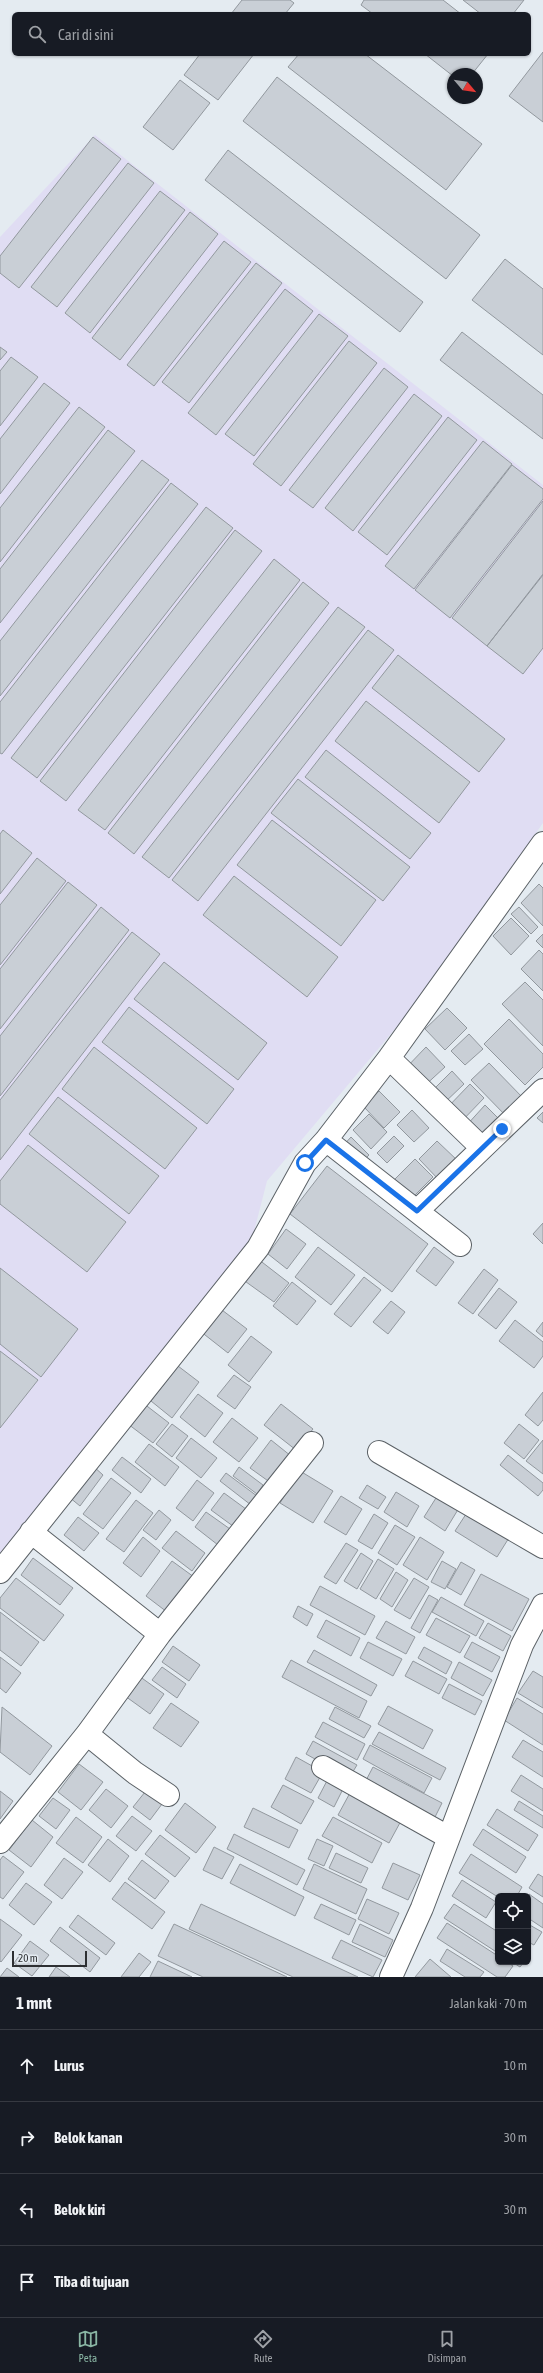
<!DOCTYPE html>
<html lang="id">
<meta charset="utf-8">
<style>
:root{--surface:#171b24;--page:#242831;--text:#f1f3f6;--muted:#9ea1a6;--line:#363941;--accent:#8ab6a4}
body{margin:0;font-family:"Asap Condensed",sans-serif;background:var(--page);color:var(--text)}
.controls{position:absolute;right:12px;bottom:12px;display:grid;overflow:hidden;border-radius:6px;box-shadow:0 1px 3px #0004}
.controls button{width:36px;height:36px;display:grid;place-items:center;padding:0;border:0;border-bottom:1px solid var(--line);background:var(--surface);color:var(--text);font:20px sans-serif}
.compass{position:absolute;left:447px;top:68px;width:36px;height:36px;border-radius:50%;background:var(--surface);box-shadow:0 1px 3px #0004;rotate:119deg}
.scale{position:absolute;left:12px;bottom:10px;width:75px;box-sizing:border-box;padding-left:4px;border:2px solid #2e3033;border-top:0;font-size:11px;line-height:14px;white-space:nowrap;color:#2e3033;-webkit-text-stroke:3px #e4ebf1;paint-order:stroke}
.stop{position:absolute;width:12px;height:12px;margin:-9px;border:3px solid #1a73e8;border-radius:50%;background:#fff}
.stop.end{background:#1a73e8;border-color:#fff;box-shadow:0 1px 4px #0008}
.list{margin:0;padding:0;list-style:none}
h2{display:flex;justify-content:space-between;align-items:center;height:52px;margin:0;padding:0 16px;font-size:17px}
h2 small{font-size:13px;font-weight:400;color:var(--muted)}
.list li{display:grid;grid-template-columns:26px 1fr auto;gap:12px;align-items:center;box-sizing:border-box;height:72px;padding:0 16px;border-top:1px solid var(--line)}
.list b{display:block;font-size:15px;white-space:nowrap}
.list em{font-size:13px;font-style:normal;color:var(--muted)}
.icon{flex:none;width:22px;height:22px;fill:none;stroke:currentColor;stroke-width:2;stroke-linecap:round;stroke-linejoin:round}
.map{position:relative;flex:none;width:543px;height:1977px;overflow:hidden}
.search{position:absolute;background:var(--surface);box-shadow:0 1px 3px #0004;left:12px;right:12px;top:12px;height:44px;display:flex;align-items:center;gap:10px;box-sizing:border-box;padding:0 14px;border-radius:6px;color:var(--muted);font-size:15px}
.sheet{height:340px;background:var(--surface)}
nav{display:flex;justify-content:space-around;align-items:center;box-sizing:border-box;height:56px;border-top:1px solid var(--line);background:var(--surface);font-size:11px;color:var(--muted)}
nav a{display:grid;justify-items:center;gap:2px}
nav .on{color:var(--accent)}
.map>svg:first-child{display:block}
.industrial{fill:#e0ddf3}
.building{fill:#c9cfd6;stroke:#92989e}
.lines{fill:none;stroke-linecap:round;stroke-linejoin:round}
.street-casing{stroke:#5b6166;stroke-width:24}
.street{stroke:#fff;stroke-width:22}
.route{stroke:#1a73e8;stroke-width:5}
</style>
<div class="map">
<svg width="543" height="1977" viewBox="0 0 543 1977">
<rect width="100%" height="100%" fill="#e4ebf1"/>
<path class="industrial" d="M 95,135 L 543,485 L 543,823 L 400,1023 L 267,1181 L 251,1243 L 0,1561 L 0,237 Z"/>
<path class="building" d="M 242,0 L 290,0 L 294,3 L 285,14 L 231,14 Z
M 364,0 L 443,0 L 461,14 L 373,14 L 361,5 Z
M 463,0 L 524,0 L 513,14 L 481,14 Z
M 543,52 L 543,122 L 509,96 Z
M 200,54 L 254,54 L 218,100 L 184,75 Z
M 299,54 L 365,54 L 482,144 L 446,190 L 288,67 Z
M 425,54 L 488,54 L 472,74 L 453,74 L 453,76 Z
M 277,77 L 480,235 L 446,279 L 243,121 Z
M 180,80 L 210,103 L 173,150 L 143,127 Z
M 93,137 L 121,159 L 19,288 L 0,273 L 0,256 Z
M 228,150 L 423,302 L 400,332 L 205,180 Z
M 128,163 L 154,183 L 57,307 L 31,287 Z
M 160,191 L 185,210 L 90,333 L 65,313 Z
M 190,212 L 218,234 L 120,360 L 92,338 Z
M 224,241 L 251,262 L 154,386 L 127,365 Z
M 505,259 L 543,289 L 543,355 L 472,300 Z
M 256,263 L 282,283 L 189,403 L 162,382 Z
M 285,289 L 313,311 L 216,435 L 188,413 Z
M 319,314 L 348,336 L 254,456 L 225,434 Z
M 462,332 L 543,395 L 543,439 L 440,360 Z
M 349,341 L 377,363 L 281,486 L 253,464 Z
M 0,347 L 7,352 L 0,360 Z
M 11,357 L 38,377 L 0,426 L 0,371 Z
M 384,368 L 408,387 L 313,508 L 289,490 Z
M 44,383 L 70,403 L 0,494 L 0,439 Z
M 414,394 L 442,416 L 353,531 L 325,508 Z
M 79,407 L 105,427 L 0,562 L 0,508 Z
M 448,417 L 477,440 L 387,555 L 358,532 Z
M 108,430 L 135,451 L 0,623 L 0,569 Z
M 483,441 L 512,464 L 414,589 L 385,566 Z
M 142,460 L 169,480 L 0,696 L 0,641 Z
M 512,465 L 543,489 L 543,499 L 450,618 L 415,590 Z
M 171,483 L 198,504 L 2,754 L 0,753 L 0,702 Z
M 543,501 L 543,574 L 487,646 L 452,618 Z
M 206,507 L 233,528 L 37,778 L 11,758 Z
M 235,530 L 262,551 L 66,801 L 40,781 Z
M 274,559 L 300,580 L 105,830 L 78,810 Z
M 543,575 L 543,648 L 523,674 L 487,646 Z
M 303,582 L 329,603 L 134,854 L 108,833 Z
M 338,607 L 365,627 L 169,878 L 142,857 Z
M 368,630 L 394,650 L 198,901 L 172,880 Z
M 398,655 L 505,739 L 479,772 L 372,688 Z
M 366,701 L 470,782 L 439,823 L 335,741 Z
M 326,750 L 431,833 L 410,859 L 305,777 Z
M 298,779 L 410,867 L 383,901 L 271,813 Z
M 272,820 L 376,900 L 341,946 L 237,865 Z
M 3,830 L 32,853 L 0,894 L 0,834 Z
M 37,858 L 66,881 L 0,965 L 0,905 Z
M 234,876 L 338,957 L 307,997 L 203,915 Z
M 68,882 L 97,905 L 0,1029 L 0,969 Z
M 539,884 L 543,888 L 543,926 L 521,903 Z
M 101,907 L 129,930 L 0,1096 L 0,1036 Z
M 519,907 L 538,927 L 531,934 L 511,914 Z
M 511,918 L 529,936 L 511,955 L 493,936 Z
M 132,932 L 160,954 L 0,1160 L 0,1100 Z
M 543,934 L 543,948 L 536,941 Z
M 539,950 L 543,954 L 543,991 L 521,969 Z
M 164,962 L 267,1043 L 238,1080 L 134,999 Z
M 525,982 L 543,1000 L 543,1046 L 502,1004 Z
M 129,1007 L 234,1089 L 207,1124 L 102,1042 Z
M 447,1008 L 467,1028 L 445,1050 L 425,1029 Z
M 509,1019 L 543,1054 L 543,1067 L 525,1085 L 484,1044 Z
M 469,1034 L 483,1049 L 465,1065 L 451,1051 Z
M 94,1047 L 197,1128 L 165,1169 L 62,1089 Z
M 426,1047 L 445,1067 L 421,1089 L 403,1071 Z
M 489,1063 L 524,1099 L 507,1117 L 471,1080 Z
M 452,1071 L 464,1084 L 441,1106 L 429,1094 Z
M 470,1084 L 484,1098 L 459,1124 L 445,1110 Z
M 379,1091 L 400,1112 L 384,1128 L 364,1107 Z
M 58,1097 L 159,1176 L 129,1214 L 29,1134 Z
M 485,1105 L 501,1121 L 480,1142 L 465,1127 Z
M 412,1110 L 429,1128 L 414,1142 L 397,1125 Z
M 543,1112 L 543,1123 L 537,1118 Z
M 369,1114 L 387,1132 L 371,1149 L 353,1130 Z
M 394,1136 L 404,1146 L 387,1163 L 377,1153 Z
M 351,1137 L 369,1155 L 360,1164 L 341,1148 Z
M 437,1141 L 458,1161 L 439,1180 L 419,1159 Z
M 28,1145 L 126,1222 L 87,1272 L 0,1204 L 0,1181 Z
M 415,1159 L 433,1177 L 409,1201 L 391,1183 Z
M 327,1166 L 428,1244 L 392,1292 L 290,1214 Z
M 543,1223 L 543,1244 L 533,1234 Z
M 286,1229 L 306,1244 L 287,1269 L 268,1254 Z
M 318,1247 L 355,1275 L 331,1305 L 295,1277 Z
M 434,1247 L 454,1262 L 436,1286 L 416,1271 Z
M 258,1259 L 289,1283 L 274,1302 L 242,1279 Z
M 0,1268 L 78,1329 L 41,1377 L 0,1344 Z
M 484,1269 L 498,1280 L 473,1314 L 458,1303 Z
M 364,1277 L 381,1290 L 351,1327 L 334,1314 Z
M 292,1282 L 316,1301 L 297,1325 L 273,1306 Z
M 499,1288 L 517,1302 L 496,1329 L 478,1315 Z
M 391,1301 L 405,1312 L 388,1334 L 373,1322 Z
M 218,1307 L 247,1329 L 228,1353 L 200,1331 Z
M 515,1320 L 543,1342 L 543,1356 L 534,1368 L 499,1341 Z
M 543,1322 L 543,1337 L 536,1331 Z
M 251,1336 L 272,1352 L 249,1382 L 228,1365 Z
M 0,1351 L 38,1380 L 0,1428 Z
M 178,1366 L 199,1382 L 172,1418 L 151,1401 Z
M 234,1375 L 251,1387 L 235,1409 L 217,1396 Z
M 543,1392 L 543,1420 L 538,1426 L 525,1415 Z
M 198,1394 L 223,1413 L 205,1437 L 180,1417 Z
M 143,1403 L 169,1423 L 153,1443 L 128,1424 Z
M 281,1404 L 313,1429 L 296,1450 L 264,1425 Z
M 232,1418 L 258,1438 L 239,1462 L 213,1442 Z
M 172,1424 L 188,1436 L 172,1457 L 156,1444 Z
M 519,1424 L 539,1440 L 524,1459 L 504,1443 Z
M 191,1438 L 217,1458 L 201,1478 L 176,1458 Z
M 271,1440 L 291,1456 L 271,1483 L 250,1468 Z
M 543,1440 L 543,1474 L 526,1461 Z
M 149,1444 L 179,1467 L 165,1486 L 135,1462 Z
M 508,1455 L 543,1483 L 543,1490 L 538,1496 L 500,1465 Z
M 122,1457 L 151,1479 L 141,1493 L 112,1470 Z
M 93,1466 L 103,1475 L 80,1506 L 69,1497 Z
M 239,1467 L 263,1485 L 257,1494 L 233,1476 Z
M 300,1471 L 333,1491 L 313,1523 L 280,1503 Z
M 226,1473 L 257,1496 L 251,1505 L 220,1481 Z
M 111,1478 L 131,1493 L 103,1529 L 83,1514 Z
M 197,1480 L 214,1493 L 193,1521 L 176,1508 Z
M 367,1485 L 386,1497 L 378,1509 L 359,1498 Z
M 441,1490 L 462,1503 L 445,1531 L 424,1517 Z
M 396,1492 L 419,1506 L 407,1527 L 384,1512 Z
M 224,1493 L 250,1512 L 237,1529 L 211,1510 Z
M 341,1496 L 362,1509 L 346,1535 L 324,1522 Z
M 136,1500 L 153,1513 L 124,1552 L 106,1539 Z
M 470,1508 L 512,1533 L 497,1557 L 455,1531 Z
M 159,1510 L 171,1520 L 156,1540 L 143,1530 Z
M 206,1512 L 230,1529 L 218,1545 L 195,1527 Z
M 374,1514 L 388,1523 L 372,1549 L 358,1541 Z
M 78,1517 L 99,1533 L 84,1551 L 64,1535 Z
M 395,1525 L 415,1537 L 397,1565 L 378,1553 Z
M 176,1531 L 205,1553 L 192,1571 L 162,1548 Z
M 143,1537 L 160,1551 L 141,1577 L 123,1563 Z
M 420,1537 L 444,1552 L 427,1580 L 403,1565 Z
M 346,1543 L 358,1550 L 336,1584 L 324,1577 Z
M 361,1553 L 373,1561 L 357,1589 L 344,1581 Z
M 33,1558 L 73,1588 L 60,1605 L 21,1575 Z
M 378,1559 L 394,1569 L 376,1599 L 360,1589 Z
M 172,1561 L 194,1577 L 167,1612 L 146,1596 Z
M 442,1561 L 456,1569 L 445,1589 L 431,1582 Z
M 461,1562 L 475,1570 L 461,1595 L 447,1587 Z
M 396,1572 L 408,1580 L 392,1607 L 380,1599 Z
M 481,1574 L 529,1599 L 512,1631 L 464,1605 Z
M 16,1578 L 64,1615 L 44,1641 L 0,1608 L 0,1598 Z
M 414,1578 L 429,1587 L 410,1619 L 394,1610 Z
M 320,1586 L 375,1616 L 365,1635 L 310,1605 Z
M 429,1595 L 438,1600 L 420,1633 L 411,1628 Z
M 441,1597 L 484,1621 L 476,1636 L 432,1612 Z
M 298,1606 L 313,1614 L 307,1626 L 293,1617 Z
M 0,1612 L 39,1642 L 21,1666 L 0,1650 Z
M 436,1618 L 470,1636 L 460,1653 L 426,1635 Z
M 326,1620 L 360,1638 L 351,1656 L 317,1637 Z
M 386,1621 L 415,1637 L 406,1654 L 376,1638 Z
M 488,1623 L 511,1636 L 503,1651 L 479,1638 Z
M 368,1642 L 402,1659 L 393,1676 L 360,1658 Z
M 472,1642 L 500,1657 L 492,1672 L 464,1657 Z
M 173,1646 L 200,1665 L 189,1681 L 162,1662 Z
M 424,1647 L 452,1662 L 446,1674 L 418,1658 Z
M 314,1650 L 377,1685 L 371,1696 L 307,1662 Z
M 0,1657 L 21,1673 L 6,1693 L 0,1688 Z
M 291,1660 L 367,1701 L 359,1718 L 282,1677 Z
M 413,1661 L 447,1679 L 439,1694 L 405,1676 Z
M 459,1662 L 492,1680 L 483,1696 L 451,1678 Z
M 162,1667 L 186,1684 L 177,1698 L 152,1680 Z
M 533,1671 L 543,1677 L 543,1708 L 518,1693 Z
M 139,1676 L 164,1694 L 150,1714 L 125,1696 Z
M 449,1684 L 482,1701 L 475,1715 L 442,1698 Z
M 517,1698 L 543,1714 L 543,1745 L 504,1720 Z
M 171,1703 L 199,1722 L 181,1747 L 153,1728 Z
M 388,1706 L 433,1730 L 423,1749 L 378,1724 Z
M 2,1707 L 52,1746 L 30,1775 L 0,1752 Z
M 335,1707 L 371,1726 L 364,1738 L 329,1719 Z
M 323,1722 L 365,1744 L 357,1760 L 315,1737 Z
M 379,1732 L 446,1768 L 440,1780 L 372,1744 Z
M 523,1740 L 543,1752 L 543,1777 L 512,1757 Z
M 313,1741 L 357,1765 L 349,1778 L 306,1754 Z
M 370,1745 L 432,1778 L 424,1793 L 363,1759 Z
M 296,1757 L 323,1772 L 311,1793 L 285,1779 Z
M 79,1764 L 103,1782 L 81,1810 L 58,1792 Z
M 373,1767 L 442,1803 L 431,1825 L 362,1788 Z
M 330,1775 L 346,1783 L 334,1807 L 318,1798 Z
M 521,1775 L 543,1789 L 543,1811 L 511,1791 Z
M 283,1785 L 314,1801 L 301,1824 L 271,1807 Z
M 149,1787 L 165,1800 L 150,1820 L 133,1807 Z
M 106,1789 L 128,1806 L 111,1828 L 89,1810 Z
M 0,1791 L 13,1801 L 0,1819 Z
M 351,1791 L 402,1819 L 389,1843 L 338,1815 Z
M 53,1798 L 70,1810 L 56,1829 L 39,1816 Z
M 519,1801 L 543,1816 L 543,1828 L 514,1810 Z
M 185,1803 L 216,1827 L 196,1853 L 165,1830 Z
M 253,1808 L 298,1830 L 289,1848 L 244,1827 Z
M 497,1809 L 538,1835 L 528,1851 L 487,1825 Z
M 132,1816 L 152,1831 L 136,1851 L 116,1836 Z
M 76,1817 L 102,1837 L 83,1863 L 56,1843 Z
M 333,1817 L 382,1843 L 372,1863 L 322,1836 Z
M 32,1820 L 53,1837 L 31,1867 L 9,1850 Z
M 483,1829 L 526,1857 L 516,1873 L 473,1845 Z
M 234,1834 L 305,1870 L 297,1885 L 227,1849 Z
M 160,1835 L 190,1858 L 175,1877 L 145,1854 Z
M 108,1839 L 129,1856 L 110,1882 L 88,1865 Z
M 317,1839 L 333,1846 L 324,1866 L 308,1859 Z
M 214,1847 L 234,1857 L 222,1879 L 203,1870 Z
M 336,1853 L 368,1868 L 361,1883 L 329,1868 Z
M 471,1854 L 522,1887 L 517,1896 L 498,1897 L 459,1873 Z
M 3,1856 L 24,1872 L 3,1899 L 0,1897 L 0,1860 Z
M 64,1858 L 83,1872 L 62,1899 L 44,1885 Z
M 142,1860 L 169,1881 L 155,1899 L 128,1879 Z
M 393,1863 L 420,1875 L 408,1900 L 382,1888 Z
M 240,1864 L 304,1897 L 295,1916 L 230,1883 Z
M 314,1864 L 367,1889 L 356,1914 L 303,1889 Z
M 538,1874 L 543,1877 L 543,1897 L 529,1888 Z
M 462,1880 L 496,1902 L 486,1918 L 452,1896 Z
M 125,1882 L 165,1912 L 152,1929 L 112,1899 Z
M 26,1883 L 52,1902 L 34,1925 L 9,1905 Z
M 529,1894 L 543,1904 L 543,1928 L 528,1918 Z
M 367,1899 L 399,1913 L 389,1934 L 358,1919 Z
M 201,1904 L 358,1977 L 293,1977 L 189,1929 Z
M 321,1904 L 356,1920 L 349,1935 L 314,1918 Z
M 454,1904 L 498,1932 L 498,1953 L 444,1918 Z
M 78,1915 L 115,1943 L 106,1955 L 69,1927 Z
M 0,1919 L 22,1935 L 1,1962 L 0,1961 Z
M 447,1923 L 498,1956 L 498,1962 L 507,1962 L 513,1966 L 505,1977 L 497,1977 L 437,1938 Z
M 174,1924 L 287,1977 L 203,1977 L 158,1956 Z
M 360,1924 L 393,1940 L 385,1957 L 352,1942 Z
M 528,1924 L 542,1932 L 534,1945 L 528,1942 Z
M 60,1927 L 100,1958 L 90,1972 L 50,1941 Z
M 341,1940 L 382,1960 L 373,1977 L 332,1958 Z
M 30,1941 L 49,1955 L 32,1976 L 14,1963 Z
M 447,1949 L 484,1972 L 480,1977 L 465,1977 L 440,1961 Z
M 139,1953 L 151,1962 L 139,1977 L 121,1977 Z
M 430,1959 L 451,1977 L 415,1977 Z
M 158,1961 L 192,1977 L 150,1977 Z
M 512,1962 L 524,1962 L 520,1967 Z
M 56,1967 L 70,1977 L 49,1977 Z
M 7,1968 L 19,1977 L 0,1977 Z"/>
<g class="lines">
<g class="street-casing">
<path id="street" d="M 389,1058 L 482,1148
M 326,1140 L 460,1245
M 417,1211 L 543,1090
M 379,1452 L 543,1547
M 31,1532 L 160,1634
M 0,1572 L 258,1248 L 305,1163 L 326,1140 L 389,1058 L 543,843
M 87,1734 L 135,1773 L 168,1795
M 323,1767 L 448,1837
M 0,1842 L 87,1734 L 160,1634 L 312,1443
M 391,1977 L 422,1908 L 522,1645 L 543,1605"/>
</g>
<use href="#street" class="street"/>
</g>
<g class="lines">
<path class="route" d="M 305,1163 L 326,1140 L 417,1211 L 502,1129"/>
</g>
</svg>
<div class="controls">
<button><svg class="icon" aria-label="locate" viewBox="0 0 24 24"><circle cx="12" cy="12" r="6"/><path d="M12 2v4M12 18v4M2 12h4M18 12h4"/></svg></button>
<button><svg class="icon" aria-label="layers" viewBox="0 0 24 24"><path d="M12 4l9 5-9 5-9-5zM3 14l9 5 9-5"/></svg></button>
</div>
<svg class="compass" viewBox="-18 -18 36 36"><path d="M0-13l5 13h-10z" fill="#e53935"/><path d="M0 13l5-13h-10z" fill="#9ea1a6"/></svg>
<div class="scale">20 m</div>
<div class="stop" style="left:305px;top:1163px"></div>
<div class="stop end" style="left:502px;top:1129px"></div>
<div class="search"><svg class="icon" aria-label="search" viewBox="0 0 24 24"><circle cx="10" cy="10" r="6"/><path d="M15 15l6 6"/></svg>Cari di sini</div>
</div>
<section class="sheet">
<h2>1 mnt<small>Jalan kaki · 70 m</small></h2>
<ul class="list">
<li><svg class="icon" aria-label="ahead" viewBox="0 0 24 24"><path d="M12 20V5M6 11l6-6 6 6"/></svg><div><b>Lurus</b></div><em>10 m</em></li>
<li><svg class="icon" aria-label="right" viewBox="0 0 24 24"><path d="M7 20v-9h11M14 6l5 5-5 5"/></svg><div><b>Belok kanan</b></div><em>30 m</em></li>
<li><svg class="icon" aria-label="left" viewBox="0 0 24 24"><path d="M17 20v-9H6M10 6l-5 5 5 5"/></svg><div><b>Belok kiri</b></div><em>30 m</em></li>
<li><svg class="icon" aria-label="arrive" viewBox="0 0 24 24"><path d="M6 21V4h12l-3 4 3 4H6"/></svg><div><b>Tiba di tujuan</b></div></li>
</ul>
</section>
<nav>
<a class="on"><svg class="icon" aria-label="map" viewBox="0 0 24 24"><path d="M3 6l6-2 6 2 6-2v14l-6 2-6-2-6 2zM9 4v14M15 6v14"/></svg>Peta</a>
<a><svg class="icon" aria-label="directions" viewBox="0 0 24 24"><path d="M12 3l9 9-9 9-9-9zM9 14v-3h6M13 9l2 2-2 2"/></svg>Rute</a>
<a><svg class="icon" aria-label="saved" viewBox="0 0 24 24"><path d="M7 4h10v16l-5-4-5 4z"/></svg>Disimpan</a>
</nav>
